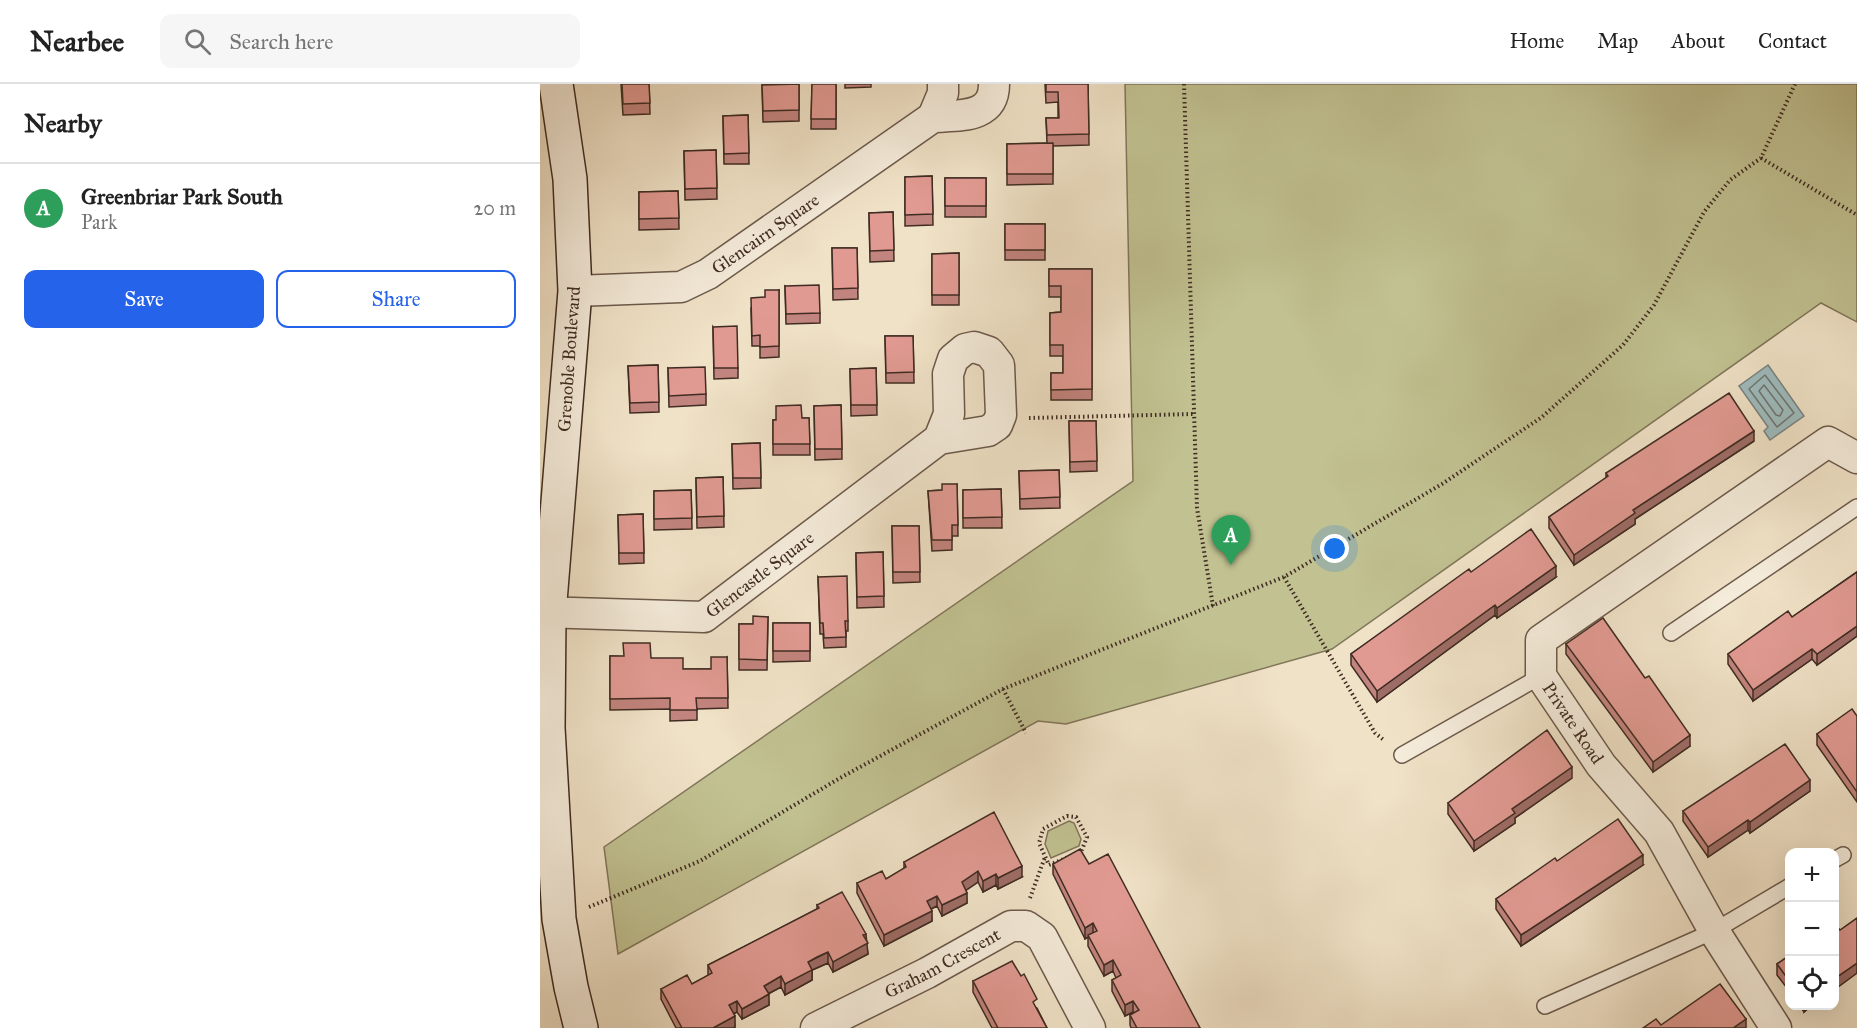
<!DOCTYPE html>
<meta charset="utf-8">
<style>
:root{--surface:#fff;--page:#f6f6f6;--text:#222;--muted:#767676;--line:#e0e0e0;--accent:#2563eb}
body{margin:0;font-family:"IM FELL Great Primer",serif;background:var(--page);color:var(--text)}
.controls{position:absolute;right:18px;bottom:18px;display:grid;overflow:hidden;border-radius:12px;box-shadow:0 6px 24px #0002}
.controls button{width:54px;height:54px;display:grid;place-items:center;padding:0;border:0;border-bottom:2px solid var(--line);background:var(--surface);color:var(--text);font:30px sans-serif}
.you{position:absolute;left:795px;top:465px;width:21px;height:21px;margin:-15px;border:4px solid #fff;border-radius:50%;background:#1a73e8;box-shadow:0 0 0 9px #1a73e833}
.badge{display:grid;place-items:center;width:39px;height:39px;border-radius:50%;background:var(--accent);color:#fff;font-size:20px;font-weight:700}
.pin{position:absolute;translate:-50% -50px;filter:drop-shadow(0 2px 3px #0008)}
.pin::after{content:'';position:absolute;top:32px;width:21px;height:18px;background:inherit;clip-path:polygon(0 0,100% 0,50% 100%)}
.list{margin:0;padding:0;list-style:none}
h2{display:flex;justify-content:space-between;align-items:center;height:78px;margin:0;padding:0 24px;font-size:26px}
h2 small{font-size:20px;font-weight:400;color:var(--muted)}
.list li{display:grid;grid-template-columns:39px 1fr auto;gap:18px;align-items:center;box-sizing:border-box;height:90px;padding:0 24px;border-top:2px solid var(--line)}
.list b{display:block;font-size:22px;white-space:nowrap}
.list p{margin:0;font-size:20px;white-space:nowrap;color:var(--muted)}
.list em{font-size:20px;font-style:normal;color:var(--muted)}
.actions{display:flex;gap:12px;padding:18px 24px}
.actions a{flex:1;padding:14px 0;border:2px solid var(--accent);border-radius:12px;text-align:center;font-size:21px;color:var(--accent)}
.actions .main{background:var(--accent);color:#fff}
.icon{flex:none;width:33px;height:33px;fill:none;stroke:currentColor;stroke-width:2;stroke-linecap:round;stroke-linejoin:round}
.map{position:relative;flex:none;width:1317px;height:944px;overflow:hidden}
header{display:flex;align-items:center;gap:36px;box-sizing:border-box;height:84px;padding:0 30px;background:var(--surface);border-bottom:2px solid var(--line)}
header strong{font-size:28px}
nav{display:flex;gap:33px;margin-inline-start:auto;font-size:21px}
.search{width:420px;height:54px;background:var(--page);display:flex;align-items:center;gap:15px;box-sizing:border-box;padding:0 21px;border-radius:12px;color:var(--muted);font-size:22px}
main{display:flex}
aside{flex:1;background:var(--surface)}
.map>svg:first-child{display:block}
.green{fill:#c1c191;stroke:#80765a;stroke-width:1.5}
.water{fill:#9ebcbf;stroke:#788281;stroke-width:1.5}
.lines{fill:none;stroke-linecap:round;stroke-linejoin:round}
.shore{stroke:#6f7471;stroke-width:1.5}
.lane-casing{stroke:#6c5a4c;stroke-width:18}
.street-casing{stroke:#6c5a4c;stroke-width:33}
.secondary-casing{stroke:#402c23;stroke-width:36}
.path{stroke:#402c23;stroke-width:4;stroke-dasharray:1.5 3;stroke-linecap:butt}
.lane{stroke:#f5ecdb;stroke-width:15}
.street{stroke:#f5ecdb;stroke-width:30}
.secondary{stroke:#f5ecdb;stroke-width:33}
.wall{fill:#c2847e;stroke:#402c23;stroke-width:1.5}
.shaded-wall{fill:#9e6c66;stroke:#402c23;stroke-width:1.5}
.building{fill:#e19a92;stroke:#402c23;stroke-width:1.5}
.labels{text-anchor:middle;stroke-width:4.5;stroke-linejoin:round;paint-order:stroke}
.street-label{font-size:18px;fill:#402c23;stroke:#f5ecdb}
</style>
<header>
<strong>Nearbee</strong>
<div class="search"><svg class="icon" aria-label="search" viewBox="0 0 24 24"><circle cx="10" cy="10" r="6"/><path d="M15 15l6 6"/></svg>Search here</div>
<nav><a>Home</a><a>Map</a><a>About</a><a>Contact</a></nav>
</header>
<main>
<aside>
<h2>Nearby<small></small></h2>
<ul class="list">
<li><span class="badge" style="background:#2e9e5b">A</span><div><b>Greenbriar Park South</b><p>Park</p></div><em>20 m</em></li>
</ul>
<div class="actions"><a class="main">Save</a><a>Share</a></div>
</aside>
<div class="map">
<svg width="1317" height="944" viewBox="0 0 1317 944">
<rect width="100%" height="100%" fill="#f0e2c7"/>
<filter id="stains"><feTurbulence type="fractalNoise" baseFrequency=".00333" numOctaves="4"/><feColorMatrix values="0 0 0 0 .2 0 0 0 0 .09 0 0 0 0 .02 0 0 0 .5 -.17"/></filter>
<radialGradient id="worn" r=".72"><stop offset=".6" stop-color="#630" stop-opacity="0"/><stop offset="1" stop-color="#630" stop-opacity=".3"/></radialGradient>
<path class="green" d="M 585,0 L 1317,0 L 1317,238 L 1281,219 L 792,565 L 526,640 L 498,637 L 78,870 L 64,763 L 593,397 Z
M 529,737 L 534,739 L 541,755 L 539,762 L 511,774 L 505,760 L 508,747 Z"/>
<path class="water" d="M 1228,281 L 1264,332 L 1230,356 L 1224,347 L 1228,343 L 1199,302 Z"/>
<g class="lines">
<path class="shore" d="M 1225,291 L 1254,329 L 1237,343 L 1209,305 Z
M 1224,301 L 1243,326 L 1240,332 L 1236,331 L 1219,307 Z"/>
<g class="lane-casing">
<path id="lane" d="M 1131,549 L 1317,423
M 862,671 L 1001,592
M 1294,776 L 1303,771
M 1005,922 L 1174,847 L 1250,802"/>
</g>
<g class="street-casing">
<g id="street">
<path d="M 393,33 L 403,9 L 403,0"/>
<path id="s1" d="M 35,207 L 141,203 L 168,190 L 393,33 C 419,31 454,35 454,0"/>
<path id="s2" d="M 0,528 L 164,533 L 399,355 L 448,347 L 457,341 L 461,331 L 459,281 L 449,268 L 434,263 L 425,265 L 413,275 L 408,290 L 409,330 L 399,355"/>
<path id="s3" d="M 276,944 L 387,889 L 471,842 L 486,842 L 502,853 L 550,944"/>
<path d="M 1236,944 L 1174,847 L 1119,748 L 1061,681 L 1001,592 L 1001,556 L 1288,358 L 1317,374"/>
</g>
</g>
<g class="secondary-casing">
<path id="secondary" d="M 16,0 L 30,95 L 35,207 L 9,530 L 8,644 L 19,835 L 31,903 L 41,944"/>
</g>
<path class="path" d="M 644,0 L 657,424 L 673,522
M 1221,74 L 1317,131
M 489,334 L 653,330
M 744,493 L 835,649 L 845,657
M 463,605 L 486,649
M 527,732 L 536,733 L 547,753 L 541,768 L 509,781 L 499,759 L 503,745 Z
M 490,814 L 505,773
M 49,823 L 160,777 L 300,694 L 463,605 L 744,493 L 902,400 L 1002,333 L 1083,261 L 1114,221 L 1164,128 L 1190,96 L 1221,74 L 1255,0"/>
<use href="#lane" class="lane"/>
<use href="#street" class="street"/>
<use href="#secondary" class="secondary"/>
</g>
<path class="wall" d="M 81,0 L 109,0 L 110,30 L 83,31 Z
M 259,0 L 259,37 L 223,38 L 222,1 Z
M 272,0 L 296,0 L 296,45 L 271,45 Z
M 305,0 L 331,0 L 331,3 L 305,4 Z
M 505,0 L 548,0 L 549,61 L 513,62 L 513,100 L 467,101 L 467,60 L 507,59 L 506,34 L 518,34 L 518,18 L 506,19 Z
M 208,31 L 209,80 L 184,80 L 183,32 Z
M 176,66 L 177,115 L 145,116 L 144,67 Z
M 392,92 L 393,141 L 365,142 L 365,93 Z
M 405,94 L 446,94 L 446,133 L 405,133 Z
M 138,107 L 139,145 L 99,146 L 99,108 Z
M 353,128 L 354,177 L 330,178 L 329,129 Z
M 465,140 L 505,140 L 505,176 L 465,176 Z
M 292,164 L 317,164 L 318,215 L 293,216 Z
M 419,169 L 419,221 L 392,221 L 392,170 Z
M 509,185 L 552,185 L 552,316 L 511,316 L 511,289 L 523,289 L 523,272 L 510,272 L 510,229 L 521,228 L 521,213 L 509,213 Z
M 245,202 L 280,229 L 280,239 L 246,240 Z
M 239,206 L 239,273 L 220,274 L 220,262 L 212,262 L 211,224 L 225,213 Z
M 173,243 L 198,284 L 198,294 L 174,295 Z
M 345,252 L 373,252 L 374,299 L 346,299 Z
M 118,281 L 119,328 L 90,329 L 88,282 Z
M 128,284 L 166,310 L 166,321 L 129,323 Z
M 336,284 L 337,331 L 311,332 L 310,285 Z
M 301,321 L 302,375 L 275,376 L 274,322 Z
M 262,334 L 269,334 L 270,371 L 233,371 L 233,336 Z
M 529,337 L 556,337 L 557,387 L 530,388 Z
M 1214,357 L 1095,435 L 1095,440 L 1034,481 L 1009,444 L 1009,433 L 1066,394 L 1066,389 Z
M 220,359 L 221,404 L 193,405 L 192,360 Z
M 519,386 L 520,424 L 480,425 L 479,387 Z
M 183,393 L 184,443 L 157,444 L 156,394 Z
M 417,400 L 418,452 L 412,452 L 412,466 L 392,467 L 388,407 L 402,406 Z
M 461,405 L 462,444 L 423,444 L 423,406 Z
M 151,406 L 152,445 L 114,446 L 114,407 Z
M 103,430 L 104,479 L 79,480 L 78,431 Z
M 352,442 L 379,442 L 380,498 L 353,499 Z
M 343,468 L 344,523 L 317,524 L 316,469 Z
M 931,488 L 1016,493 L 957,534 L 955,531 L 837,618 L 811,581 L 811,570 Z
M 1317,488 L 1317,552 L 1277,581 L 1272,575 L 1213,617 L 1188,580 L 1188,570 L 1252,533 Z
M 278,493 L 308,537 L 308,547 L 306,547 L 306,563 L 284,564 L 283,550 L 280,550 Z
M 228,533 L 227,586 L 199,586 L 199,540 L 213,540 Z
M 233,539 L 270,539 L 270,577 L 233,578 Z
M 1026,560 L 1150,662 L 1113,688 L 1026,570 Z
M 70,572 L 111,574 L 143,585 L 171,585 L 187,573 L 188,624 L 157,625 L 157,636 L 130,637 L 130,625 L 70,626 Z
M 1317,632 L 1317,718 L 1277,661 L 1277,650 Z
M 1032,694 L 975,734 L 975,739 L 934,767 L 908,730 L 908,719 Z
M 1270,707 L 1210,749 L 1208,746 L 1168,773 L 1143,737 L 1143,727 Z
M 1017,777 L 1103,781 L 981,862 L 956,825 L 956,815 Z
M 364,778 L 482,793 L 458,805 L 456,801 L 443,808 L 438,798 L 426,806 L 427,819 L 402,832 L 397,822 L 391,825 L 392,837 L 344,862 L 317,809 L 317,799 L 346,795 L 364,785 Z
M 513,780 L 549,780 L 660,944 L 591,944 L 590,941 L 590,931 L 594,929 L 593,928 L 585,932 L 572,907 L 572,896 L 576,894 L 573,887 L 564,892 L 548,862 L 548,853 L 545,855 L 513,790 Z
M 277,821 L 326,857 L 328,870 L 293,888 L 288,879 L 277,884 L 272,886 L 272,896 L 245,911 L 241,903 L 228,910 L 229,921 L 202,935 L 197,928 L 194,930 L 195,943 L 193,944 L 136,944 L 121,915 L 121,905 L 152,900 L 168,892 L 168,881 L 277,825 Z
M 1250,871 L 1250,908 L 1237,891 L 1237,880 Z
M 433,897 L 497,924 L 507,944 L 452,944 L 433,908 Z
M 1259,921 L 1272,921 L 1264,928 Z"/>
<path class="shaded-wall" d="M 1214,347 L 1214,357 L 1095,435 L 1095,440 L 1034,481 L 1034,471 L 1093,426 Z
M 1016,482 L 1016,493 L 957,534 L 957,524 Z
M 955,521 L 955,531 L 837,618 L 837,607 Z
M 1317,542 L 1317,552 L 1277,581 L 1277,570 Z
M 1272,565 L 1272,575 L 1213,617 L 1213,606 Z
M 1150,651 L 1150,662 L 1113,688 L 1113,678 Z
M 1032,683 L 1032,694 L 975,734 L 975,739 L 934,767 L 934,757 L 972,725 Z
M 1270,696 L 1270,707 L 1210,749 L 1210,738 Z
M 1208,736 L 1208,746 L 1168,773 L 1168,763 Z
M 1103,771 L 1103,781 L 981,862 L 981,851 Z
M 482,782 L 482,793 L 458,805 L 458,794 Z
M 438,787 L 438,798 L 422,809 L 422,798 Z
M 456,790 L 456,801 L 443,808 L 443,797 Z
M 427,809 L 427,819 L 402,832 L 402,821 Z
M 397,812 L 397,822 L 387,827 L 387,817 Z
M 392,827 L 392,837 L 344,862 L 344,851 Z
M 553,839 L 553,850 L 545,855 L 545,844 Z
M 326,850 L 328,870 L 293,888 L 293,878 L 323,851 Z
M 288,868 L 288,879 L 272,886 L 272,896 L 245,911 L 245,900 L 268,878 Z
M 573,876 L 573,887 L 564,892 L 564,881 Z
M 1317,879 L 1317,889 L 1294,906 L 1294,895 Z
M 241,892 L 241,903 L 224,912 L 224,902 Z
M 229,910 L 229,921 L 202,935 L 202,925 Z
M 197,917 L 197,928 L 189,932 L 189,921 Z
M 593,917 L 593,928 L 585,932 L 585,921 Z
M 1264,921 L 1272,921 L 1264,928 Z
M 195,932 L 195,943 L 193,944 L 173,944 Z
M 1206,935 L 1206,944 L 1193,944 Z"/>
<path class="building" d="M 82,0 L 109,0 L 110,19 L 83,20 Z
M 259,0 L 259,26 L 223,27 L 222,1 Z
M 272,0 L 296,0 L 296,35 L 271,35 Z
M 506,0 L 548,0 L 549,50 L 507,51 L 506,34 L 519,34 L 518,8 L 506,8 Z
M 208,31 L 209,69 L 184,70 L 183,32 Z
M 513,59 L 513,90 L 467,90 L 467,60 Z
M 176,66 L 177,104 L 145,105 L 144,67 Z
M 392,92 L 393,130 L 365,131 L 365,93 Z
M 405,94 L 446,94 L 446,122 L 405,122 Z
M 138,107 L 139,134 L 99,135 L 99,108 Z
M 353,128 L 354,166 L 330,167 L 329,129 Z
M 465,140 L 505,140 L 505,166 L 465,166 Z
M 292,164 L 317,164 L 318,204 L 293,205 Z
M 419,169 L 419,211 L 392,211 L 392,170 Z
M 509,185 L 552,185 L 552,305 L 511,306 L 511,289 L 523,289 L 523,261 L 510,261 L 510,229 L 521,228 L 521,202 L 509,202 Z
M 279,201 L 280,229 L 246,230 L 245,202 Z
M 225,206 L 239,206 L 239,262 L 220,263 L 220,251 L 212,252 L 211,214 L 225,213 Z
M 197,242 L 198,284 L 174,284 L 173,243 Z
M 345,252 L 373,252 L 374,288 L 346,289 Z
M 118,281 L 119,318 L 90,319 L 88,282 Z
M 165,283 L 166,310 L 129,312 L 128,284 Z
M 336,284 L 337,321 L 311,321 L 310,285 Z
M 1189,309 L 1214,347 L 1093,426 L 1095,429 L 1034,471 L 1009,433 L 1068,392 L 1066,389 Z
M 261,321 L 262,334 L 269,334 L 270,360 L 233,360 L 233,336 L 236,336 L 236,322 Z
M 301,321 L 302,365 L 275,365 L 274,322 Z
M 529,337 L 556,337 L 557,377 L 530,378 Z
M 220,359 L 221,394 L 193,394 L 192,360 Z
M 519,386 L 520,413 L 480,415 L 479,387 Z
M 183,393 L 184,432 L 157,433 L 156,394 Z
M 402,400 L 417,400 L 418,441 L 412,441 L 412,456 L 392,456 L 388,407 L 402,406 Z
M 461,405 L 462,433 L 423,434 L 423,406 Z
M 151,406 L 152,434 L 114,435 L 114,407 Z
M 103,430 L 104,469 L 79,469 L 78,431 Z
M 352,442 L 379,442 L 380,488 L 353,488 Z
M 991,445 L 1016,482 L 957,524 L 955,521 L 837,607 L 811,570 L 929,485 L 931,488 Z
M 343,468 L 344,512 L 317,513 L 316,469 Z
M 1317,488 L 1317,542 L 1277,570 L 1272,565 L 1213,606 L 1188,570 L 1248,527 L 1252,533 Z
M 307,492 L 308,537 L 305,537 L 306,553 L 284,554 L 283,539 L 280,539 L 278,493 Z
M 213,532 L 228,533 L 227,576 L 199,575 L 199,540 L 213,540 Z
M 1063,534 L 1105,594 L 1109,592 L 1150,651 L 1113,678 L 1026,560 Z
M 233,539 L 270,539 L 270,567 L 233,567 Z
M 83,559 L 110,559 L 111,574 L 143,574 L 143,585 L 171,585 L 171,573 L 187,573 L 188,614 L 156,614 L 157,626 L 130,626 L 130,614 L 70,615 L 70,572 L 84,572 Z
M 1312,625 L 1317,632 L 1317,708 L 1277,650 Z
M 1007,646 L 1032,683 L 972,725 L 975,729 L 934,757 L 908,719 Z
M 1245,660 L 1270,696 L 1210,738 L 1208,736 L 1168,763 L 1143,727 Z
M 454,728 L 482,782 L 458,794 L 456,790 L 443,797 L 438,787 L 422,798 L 427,809 L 402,821 L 397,812 L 387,817 L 392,827 L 344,851 L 317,799 L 342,787 L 346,795 L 366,783 L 364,778 Z
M 1078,735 L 1103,771 L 981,851 L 956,815 L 1015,774 L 1017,777 Z
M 540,765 L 549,780 L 568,770 L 660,944 L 597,944 L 590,931 L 599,926 L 593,917 L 585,921 L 572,896 L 581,891 L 573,876 L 564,881 L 548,851 L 557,847 L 553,839 L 545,844 L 513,780 Z
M 302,808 L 326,850 L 323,851 L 328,859 L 293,878 L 288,868 L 277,873 L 268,878 L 272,886 L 245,900 L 241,892 L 224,902 L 229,910 L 202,925 L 197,917 L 189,921 L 195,932 L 173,944 L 142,944 L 121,905 L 147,891 L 152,900 L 172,889 L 168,881 L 279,824 L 277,821 Z
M 1317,834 L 1317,879 L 1294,895 L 1294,839 L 1300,846 Z
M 1250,871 L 1250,898 L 1237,880 Z
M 472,877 L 481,892 L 484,890 L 497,915 L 493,918 L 507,944 L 458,944 L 433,897 Z
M 1180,900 L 1206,935 L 1193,944 L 1103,944 L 1116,935 L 1121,941 Z"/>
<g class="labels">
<g class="street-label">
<text dy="6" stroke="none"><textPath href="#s1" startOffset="206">Glencairn Square</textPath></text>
<text transform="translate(29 275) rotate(-86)" y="6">Grenoble Boulevard</text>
<text dy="6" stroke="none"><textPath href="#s2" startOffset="234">Glencastle Square</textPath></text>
<text transform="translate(1033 639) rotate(56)" y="6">Private Road</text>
<text dy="6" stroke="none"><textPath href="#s3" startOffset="142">Graham Crescent</textPath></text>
</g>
</g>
<rect width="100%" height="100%" filter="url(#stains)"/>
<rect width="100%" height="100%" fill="url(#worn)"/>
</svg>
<div class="controls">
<button>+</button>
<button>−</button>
<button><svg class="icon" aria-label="locate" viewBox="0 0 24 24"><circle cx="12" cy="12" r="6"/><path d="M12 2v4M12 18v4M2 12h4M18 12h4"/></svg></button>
</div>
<div class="you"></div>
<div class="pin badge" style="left:691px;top:481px;background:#2e9e5b">A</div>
</div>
</main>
